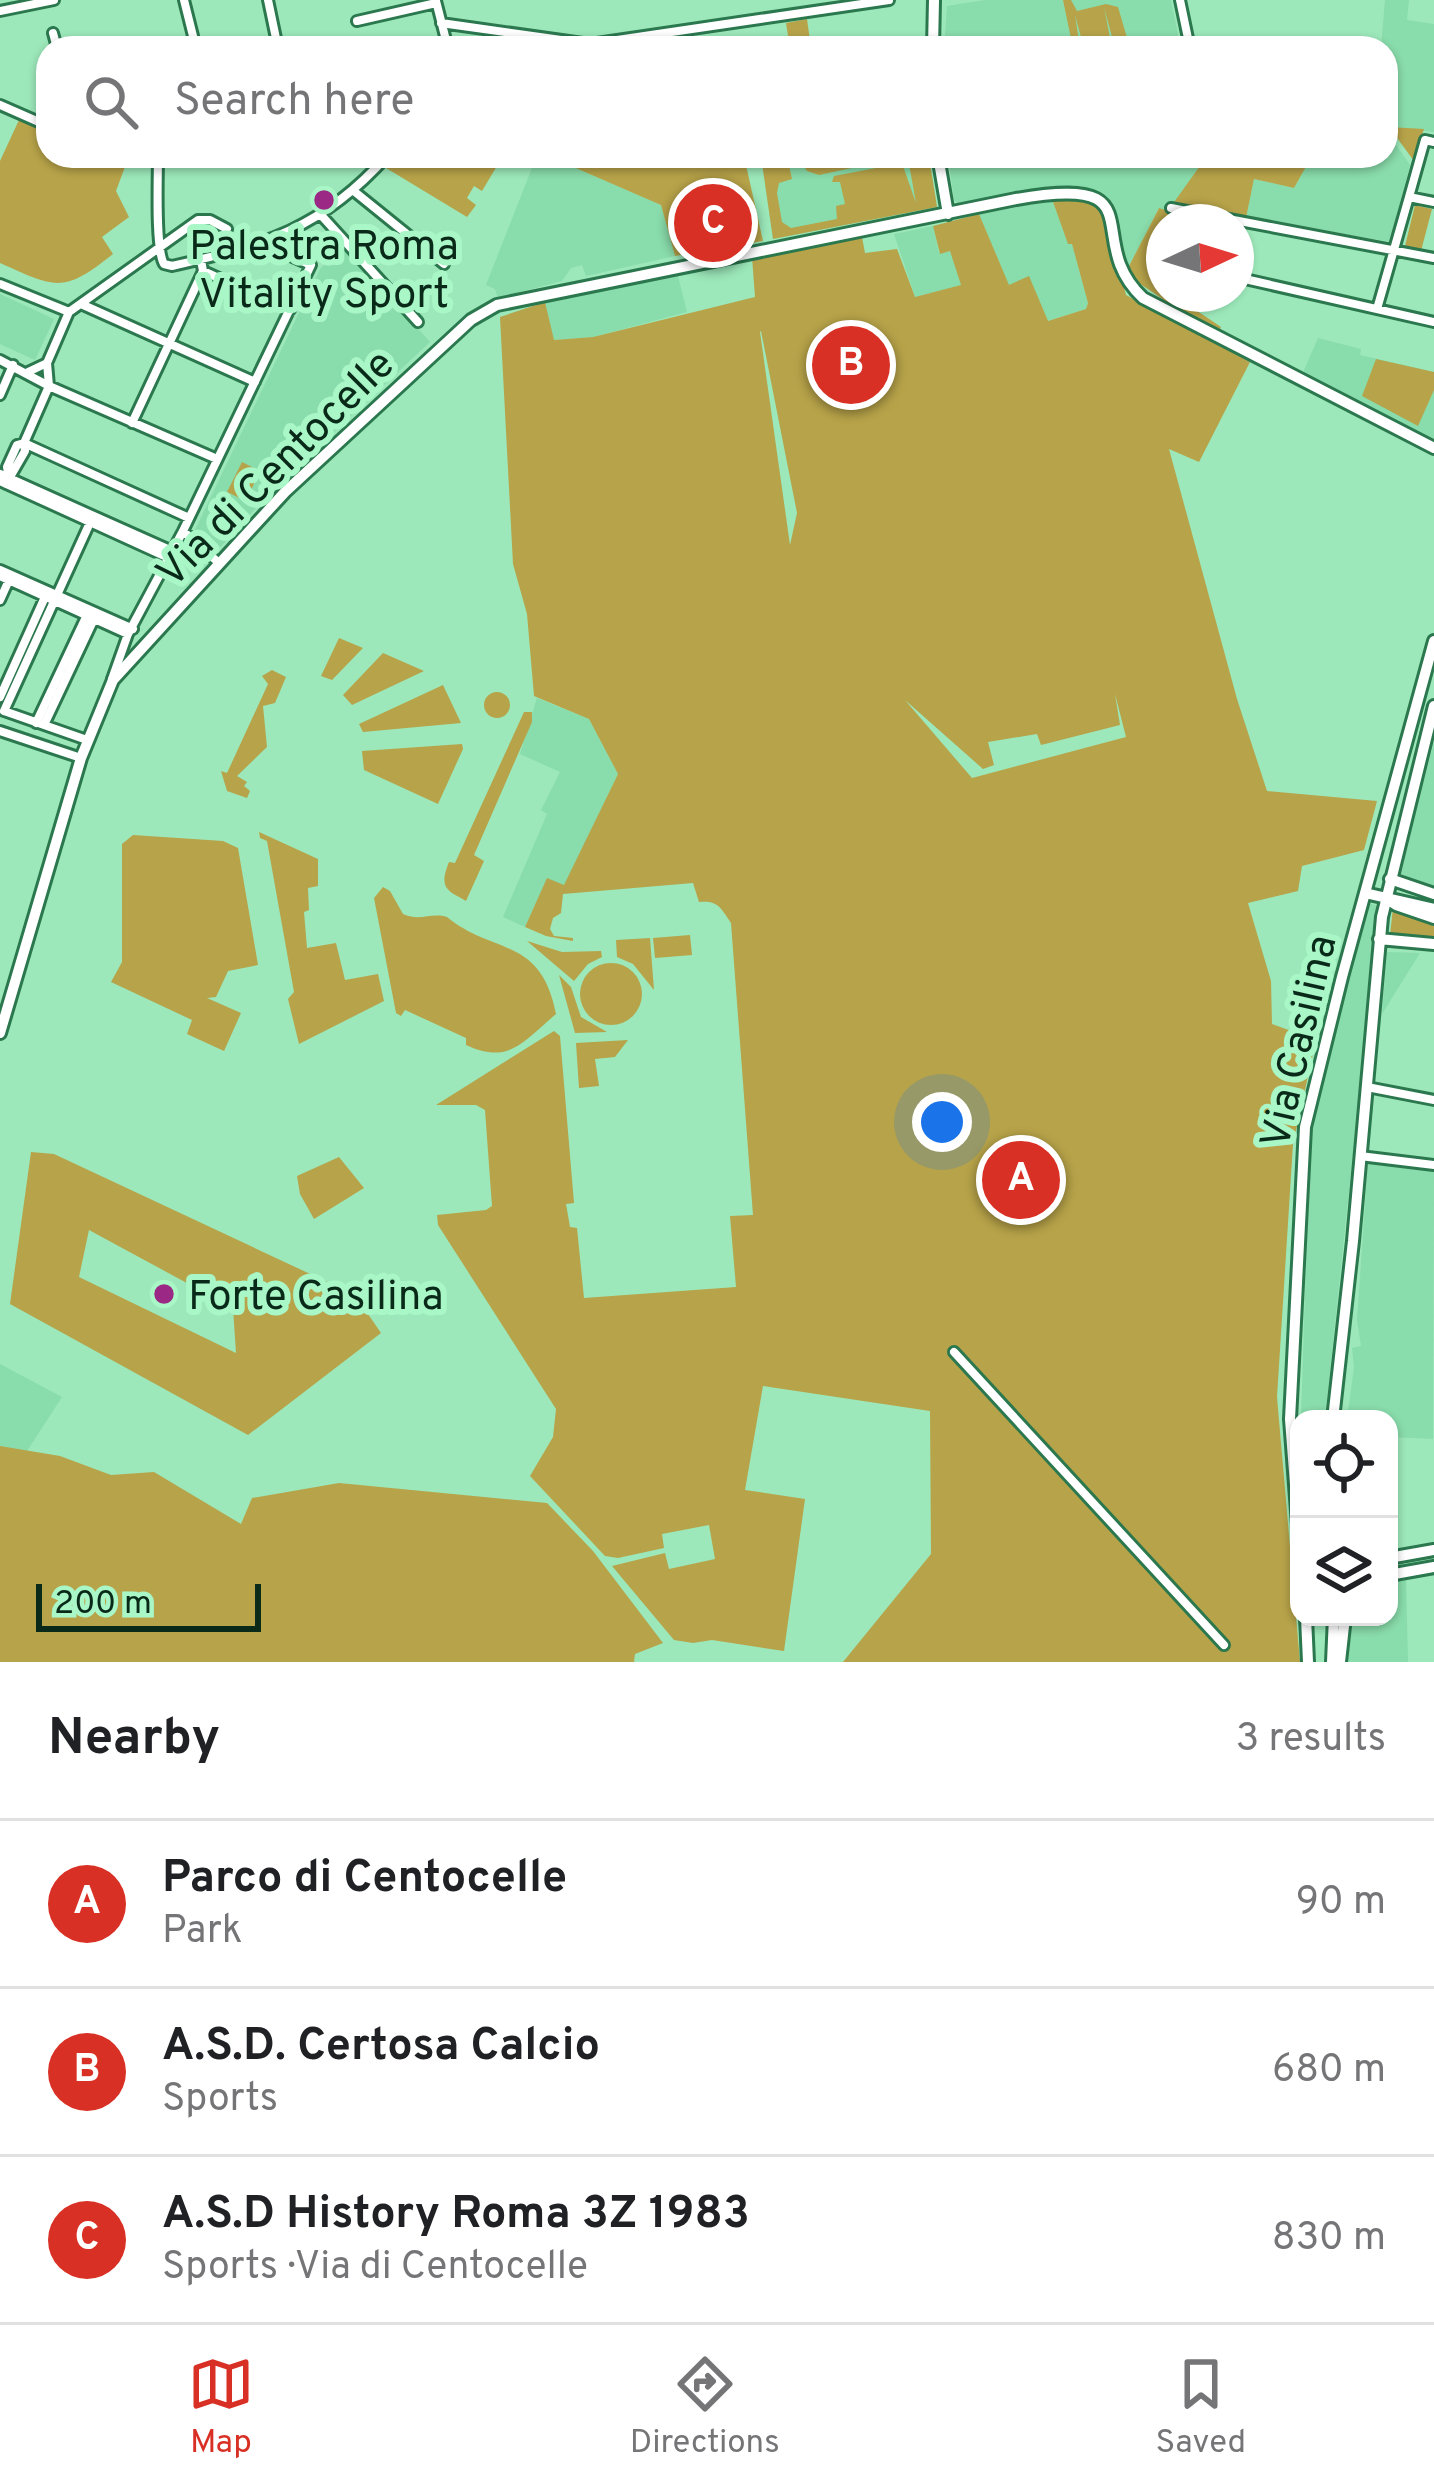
<!DOCTYPE html>
<meta charset="utf-8">
<style>
:root{--surface:#fff;--page:#f6f6f6;--text:#202124;--muted:#757577;--line:#e0e0e0;--accent:#d93025}
body{margin:0;font-family:Overpass,sans-serif;background:var(--page);color:var(--text)}
.controls{position:absolute;right:36px;bottom:36px;display:grid;overflow:hidden;border-radius:24px;box-shadow:0 3px 9px #0004}
.controls button{width:108px;height:108px;display:grid;place-items:center;padding:0;border:0;border-bottom:3px solid var(--line);background:var(--surface);color:var(--text);font:60px sans-serif}
.compass{position:absolute;left:1146px;top:204px;width:108px;height:108px;border-radius:50%;background:var(--surface);box-shadow:0 3px 9px #0004;rotate:86deg}
.scale{position:absolute;left:36px;bottom:30px;width:225px;box-sizing:border-box;padding-left:12px;border:6px solid #0a2a19;border-top:0;font-size:33px;line-height:42px;white-space:nowrap;color:#0a2a19;-webkit-text-stroke:9px #a9f6c7;paint-order:stroke}
.you{position:absolute;left:942px;top:1122px;width:42px;height:42px;margin:-30px;border:9px solid #fff;border-radius:50%;background:#1a73e8;box-shadow:0 0 0 18px #1a73e833}
.badge{display:grid;place-items:center;width:78px;height:78px;border-radius:50%;background:var(--accent);color:#fff;font-size:39px;font-weight:700}
.pin{position:absolute;translate:-50% -50%;border:6px solid #fff;box-shadow:0 3px 12px #0006}
.list{margin:0;padding:0;list-style:none}
h2{display:flex;justify-content:space-between;align-items:center;height:156px;margin:0;padding:0 48px;font-size:51px}
h2 small{font-size:39px;font-weight:400;color:var(--muted)}
.list li{display:grid;grid-template-columns:78px 1fr auto;gap:36px;align-items:center;box-sizing:border-box;height:168px;padding:0 48px;border-top:3px solid var(--line)}
.list b{display:block;font-size:45px;white-space:nowrap}
.list p{margin:0;font-size:39px;white-space:nowrap;color:var(--muted)}
.list em{font-size:39px;font-style:normal;color:var(--muted)}
.icon{flex:none;width:66px;height:66px;fill:none;stroke:currentColor;stroke-width:2;stroke-linecap:round;stroke-linejoin:round}
.map{position:relative;flex:none;width:1434px;height:1662px;overflow:hidden}
.search{position:absolute;background:var(--surface);box-shadow:0 3px 9px #0004;left:36px;right:36px;top:36px;height:132px;display:flex;align-items:center;gap:30px;box-sizing:border-box;padding:0 42px;border-radius:36px;color:var(--muted);font-size:45px}
.sheet{height:660px;background:var(--surface)}
nav{display:flex;justify-content:space-around;align-items:center;box-sizing:border-box;height:168px;border-top:3px solid var(--line);background:var(--surface);font-size:33px;color:var(--muted)}
nav a{display:grid;justify-items:center;gap:6px}
nav .on{color:var(--accent)}
.map>svg:first-child{display:block}
.built{fill:#89dcab}
.green{fill:#b7a349;fill-rule:evenodd}
.lines{fill:none;stroke-linecap:round;stroke-linejoin:round}
.street-casing{stroke:#2b784f;stroke-width:14}
.secondary-casing{stroke:#2b784f;stroke-width:16}
.street{stroke:#fff;stroke-width:8}
.secondary{stroke:#fff;stroke-width:10}
.poi-dot{fill:#9b2885;stroke:#a9f6c7;stroke-width:4.5}
.labels{text-anchor:middle;stroke-width:12;stroke-linejoin:round;paint-order:stroke}
.poi-label{font-size:42px;fill:#0a2a19;stroke:#a9f6c7}
.street-label{font-size:42px;fill:#0a2a19;stroke:#a9f6c7}
</style>
<div class="map">
<svg width="1434" height="1662" viewBox="0 0 1434 1662">
<rect width="100%" height="100%" fill="#9ce8ba"/>
<path class="built" d="M 985,0 L 1171,0 L 1181,48 L 944,48 L 947,6 Z
M 1385,0 L 1409,0 L 1407,20 L 1434,24 L 1434,132 L 1389,127 L 1386,48 L 1381,48 Z
M 1386,130 L 1410,165 L 1391,242 L 1246,218 L 1254,179 L 1294,188 L 1312,156 L 1386,156 Z
M 548,156 L 661,205 L 675,256 L 586,276 L 582,265 L 571,268 L 562,281 L 498,298 L 495,289 L 486,285 L 535,160 L 543,163 Z
M 761,156 L 929,156 L 937,207 L 773,239 Z
M 948,156 L 1207,156 L 1169,211 L 1158,209 L 1127,270 L 1113,218 L 1103,200 L 1089,188 L 1078,186 L 960,205 L 954,200 Z
M 1052,199 L 1068,243 L 1072,244 L 1088,303 L 1086,309 L 1047,321 L 1009,286 L 979,214 Z
M 933,226 L 939,253 L 950,251 L 962,285 L 915,297 L 894,234 Z
M 343,245 L 430,342 L 287,476 L 277,480 L 276,486 L 215,553 L 193,534 L 320,269 Z
M 677,272 L 687,312 L 593,337 L 553,340 L 545,302 Z
M 0,294 L 54,319 L 35,360 L 0,344 Z
M 1318,338 L 1361,349 L 1360,355 L 1434,372 L 1434,442 L 1301,377 Z
M 537,698 L 589,719 L 618,774 L 564,886 L 547,879 L 525,927 L 503,917 L 547,814 L 541,810 L 560,772 L 520,754 Z
M 1434,742 L 1434,885 L 1399,875 Z
M 1368,903 L 1379,906 L 1325,1419 L 1301,1419 L 1310,1135 Z
M 1387,952 L 1420,953 L 1382,1014 Z
M 1368,1161 L 1434,1168 L 1433,1439 L 1389,1437 L 1389,1419 L 1347,1419 L 1354,1367 L 1352,1348 L 1361,1346 L 1357,1320 Z
M 0,1364 L 62,1397 L 27,1451 L 0,1447 Z
M 1406,1578 L 1408,1662 L 1348,1662 L 1352,1617 L 1389,1617 L 1389,1583 Z"/>
<path class="green" d="M 1063,0 L 1071,0 L 1077,11 L 1106,4 L 1118,7 L 1130,48 L 1115,48 L 1104,7 L 1111,43 L 1084,48 L 1075,15 L 1080,48 L 1073,48 Z
M 807,19 L 811,48 L 790,48 L 786,23 Z
M 19,120 L 48,132 L 48,156 L 129,156 L 116,191 L 129,217 L 102,237 L 113,254 C 63,294 56,288 0,263 L 0,161 Z
M 1389,127 L 1424,129 L 1414,161 Z
M 397,156 L 503,156 L 482,191 L 474,186 L 467,198 L 476,205 L 467,217 L 386,168 Z
M 548,156 L 744,156 L 763,241 L 675,256 L 661,205 Z
M 761,156 L 787,156 L 792,179 L 779,183 L 777,193 L 782,222 L 791,228 L 837,219 L 836,206 L 845,204 L 840,182 L 832,182 L 834,176 L 902,163 L 916,203 L 909,164 L 929,157 L 937,207 L 773,239 Z
M 816,156 L 908,156 L 819,175 L 807,171 L 800,160 Z
M 1207,156 L 1312,156 L 1294,188 L 1254,179 L 1246,218 L 1172,205 Z
M 1067,195 L 1096,202 L 1105,214 L 1126,295 L 1250,362 L 1199,462 L 1169,449 L 1237,699 L 1267,791 L 1377,801 L 1364,850 L 1302,866 L 1298,891 L 1248,903 L 1271,981 L 1272,1024 L 1316,1040 L 1293,1144 L 1277,1397 L 1300,1662 L 843,1662 L 931,1554 L 930,1411 L 763,1386 L 745,1490 L 805,1499 L 784,1651 L 712,1640 L 693,1643 L 674,1640 L 612,1566 L 665,1553 L 669,1569 L 715,1559 L 709,1525 L 662,1534 L 664,1548 L 618,1558 L 605,1556 L 530,1476 L 553,1437 L 556,1409 L 438,1225 L 437,1215 L 486,1210 L 492,1206 L 485,1110 L 476,1105 L 436,1105 L 554,1031 L 560,1036 L 574,1203 L 566,1204 L 570,1227 L 577,1228 L 584,1298 L 736,1287 L 730,1216 L 753,1215 L 731,923 C 721,908 718,900 699,902 L 693,883 L 563,894 L 561,913 L 553,918 L 550,929 L 554,936 L 573,938 L 573,941 L 546,936 L 525,927 L 547,878 L 564,885 L 618,774 L 589,719 L 534,696 L 527,614 L 513,564 L 500,317 L 545,302 L 554,340 L 593,337 L 755,297 L 752,257 L 862,237 L 865,253 L 897,249 L 915,297 L 961,285 L 950,251 L 940,254 L 933,226 L 979,214 L 1009,285 L 1029,276 L 1048,321 L 1086,309 L 1088,303 L 1072,244 L 1068,244 L 1052,199 ZM 761,331 L 797,513 L 790,545 L 760,332 ZM 1115,694 L 1126,737 L 972,778 L 905,700 L 983,769 L 994,765 L 988,742 L 1037,734 L 1041,745 L 1120,725 Z
M 1415,205 L 1432,209 L 1421,251 L 1405,246 Z
M 1159,208 L 1174,213 L 1170,222 L 1164,222 L 1164,236 L 1156,254 L 1164,258 L 1164,294 L 1172,294 L 1221,327 L 1217,336 L 1130,277 L 1127,270 Z
M 1376,359 L 1434,372 L 1434,390 L 1418,426 L 1362,396 Z
M 242,462 L 260,471 L 246,501 L 227,492 Z
M 339,638 L 363,648 L 332,680 L 321,676 Z
M 383,653 L 424,671 L 352,705 L 343,695 Z
M 272,670 L 286,677 L 275,703 L 263,706 L 267,747 L 237,776 L 247,782 L 244,786 L 250,791 L 247,798 L 227,791 L 221,771 L 227,773 L 268,684 L 262,676 Z
M 443,685 L 461,723 L 363,732 L 359,724 Z
M484 705a13 13 0 1 1 26 0a13 13 0 1 1-26 0Z
M 524,712 L 532,712 L 532,722 L 474,855 L 484,861 L 466,901 C 448,891 438,889 449,862 L 455,863 Z
M 462,744 L 463,749 L 438,804 L 364,770 L 362,751 Z
M 259,832 L 318,859 L 318,886 L 308,888 L 309,910 L 304,912 L 307,948 L 336,943 L 345,980 L 378,974 L 384,1001 L 299,1044 L 288,999 L 294,992 L 267,841 L 260,838 Z
M 133,835 L 223,841 L 238,848 L 258,965 L 228,971 L 216,997 L 207,998 L 241,1013 L 224,1051 L 187,1034 L 192,1020 L 111,982 L 122,962 L 122,844 Z
M 383,887 L 390,891 L 403,914 C 420,922 431,912 447,917 C 493,955 541,936 556,1014 C 523,1042 509,1065 466,1045 L 466,1038 L 405,1010 L 401,1016 L 396,1013 L 374,898 Z
M 1393,908 L 1434,922 L 1434,937 L 1390,935 Z
M 690,935 L 692,955 L 655,958 L 653,938 Z
M 650,938 L 654,990 L 633,964 L 617,957 L 616,940 Z
M 527,941 L 562,952 L 601,951 L 602,957 L 588,964 L 574,981 Z
M580 994a31 31 0 1 1 62 0a31 31 0 1 1-62 0Z
M 559,975 L 571,987 L 581,1017 L 607,1032 L 575,1033 Z
M 628,1040 L 615,1057 L 595,1059 L 599,1086 L 579,1088 L 576,1043 Z
M 31,1152 L 54,1154 L 355,1295 L 381,1333 L 248,1435 L 10,1304 ZM 89,1230 L 233,1308 L 236,1353 L 79,1277 Z
M 339,1157 L 364,1188 L 314,1219 L 300,1194 L 297,1176 Z
M 0,1446 L 60,1456 L 111,1475 L 154,1472 L 241,1524 L 252,1498 L 339,1483 L 547,1503 L 593,1551 L 663,1643 L 635,1654 L 634,1662 L 0,1662 Z"/>
<g class="lines">
<g class="street-casing">
<path id="street" d="M 184,0 L 196,48
M 268,0 L 278,48
M 1180,0 L 1190,48
M 436,1 L 448,48
M 0,11 L 54,0
M 357,21 L 436,3
M 441,23 L 590,44 L 889,0
M 53,33 L 57,48
M 0,105 L 48,126
M 1434,142 L 1425,140 L 1409,197 L 1434,202
M 158,156 C 158,179 155,249 164,264 L 172,266 C 264,245 322,229 387,156
M 543,156 L 545,157
M 355,192 L 444,264
M 1171,208 L 1434,258
M 321,215 L 418,322
M 203,271 L 290,310
M 1236,277 L 1434,322
M 0,284 L 69,312
M 81,304 L 255,382
M 1377,309 L 1409,197
M 69,312 L 198,220 L 210,220 L 227,229
M 0,360 L 49,386 L 47,363
M 28,372 L 47,363 L 69,312
M 0,395 L 13,365
M 132,423 L 203,271 L 201,260
M 0,474 L 172,551
M 9,478 L 7,467 L 17,445 L 24,443 L 49,386 L 217,459
M 0,481 L 169,558
M 6,484 L 25,451 L 24,443 L 189,518
M 183,531 L 219,563
M 0,570 L 133,629
M 0,576 L 128,634
M 0,600 L 9,580
M 112,679 L 128,634 L 183,531 L 311,265 L 261,243
M 0,697 L 45,597
M 4,711 L 93,516
M 4,711 L 87,740
M 36,723 L 87,615
M 44,725 L 94,619
M 0,731 L 81,758
M 1367,1087 L 1434,1100
M 1360,1156 L 1434,1165
M 954,1352 L 1224,1645"/>
</g>
<g class="secondary-casing">
<path id="secondary" d="M 933,48 L 934,0
M 938,156 L 948,214
M 1390,879 L 1434,894
M 1365,893 L 1434,909
M 1386,898 L 1396,905 L 1434,918
M 1379,939 L 1434,944
M 0,1033 L 81,758 L 113,680 L 285,492 L 471,320 L 497,305 L 1016,199 C 1160,174 1080,239 1143,298 L 1434,448
M 1333,1419 L 1353,1241 L 1382,917 L 1434,706
M 1299,1537 L 1290,1419 L 1305,1127 L 1342,977 L 1434,641
M 1389,1558 L 1434,1550
M 1389,1575 L 1434,1567
M 1306,1617 L 1308,1662
M 1332,1662 L 1334,1617
M 1340,1662 L 1345,1617"/>
</g>
<use href="#street" class="street"/>
<use href="#secondary" class="secondary"/>
</g>
<g class="poi-dot">
<circle cx="324" cy="200" r="12"/>
<circle cx="164" cy="1294" r="12"/>
</g>
<g class="labels">
<g class="poi-label">
<text x="324" y="259">Palestra Roma<tspan x="324" dy="48">Vitality Sport</tspan></text>
<text x="188" y="1309" text-anchor="start">Forte Casilina</text>
</g>
<g class="street-label">
<text transform="translate(274 467) rotate(-45)" y="15">Via di Centocelle</text>
<text transform="translate(1297 1041) rotate(-77)" y="15">Via Casilina</text>
</g>
</g>
</svg>
<div class="controls">
<button><svg class="icon" aria-label="locate" viewBox="0 0 24 24"><circle cx="12" cy="12" r="6"/><path d="M12 2v4M12 18v4M2 12h4M18 12h4"/></svg></button>
<button><svg class="icon" aria-label="layers" viewBox="0 0 24 24"><path d="M12 4l9 5-9 5-9-5zM3 14l9 5 9-5"/></svg></button>
</div>
<svg class="compass" viewBox="-18 -18 36 36"><path d="M0-13l5 13h-10z" fill="#e53935"/><path d="M0 13l5-13h-10z" fill="#757577"/></svg>
<div class="scale">200 m</div>
<div class="you"></div>
<div class="pin badge" style="left:1021px;top:1180px">A</div>
<div class="pin badge" style="left:851px;top:365px">B</div>
<div class="pin badge" style="left:713px;top:223px">C</div>
<div class="search"><svg class="icon" aria-label="search" viewBox="0 0 24 24"><circle cx="10" cy="10" r="6"/><path d="M15 15l6 6"/></svg>Search here</div>
</div>
<section class="sheet">
<h2>Nearby<small>3 results</small></h2>
<ul class="list">
<li><span class="badge">A</span><div><b>Parco di Centocelle</b><p>Park</p></div><em>90 m</em></li>
<li><span class="badge">B</span><div><b>A.S.D. Certosa Calcio</b><p>Sports</p></div><em>680 m</em></li>
<li><span class="badge">C</span><div><b>A.S.D History Roma 3Z 1983</b><p>Sports · Via di Centocelle</p></div><em>830 m</em></li>
</ul>
</section>
<nav>
<a class="on"><svg class="icon" aria-label="map" viewBox="0 0 24 24"><path d="M3 6l6-2 6 2 6-2v14l-6 2-6-2-6 2zM9 4v14M15 6v14"/></svg>Map</a>
<a><svg class="icon" aria-label="directions" viewBox="0 0 24 24"><path d="M12 3l9 9-9 9-9-9zM9 14v-3h6M13 9l2 2-2 2"/></svg>Directions</a>
<a><svg class="icon" aria-label="saved" viewBox="0 0 24 24"><path d="M7 4h10v16l-5-4-5 4z"/></svg>Saved</a>
</nav>
